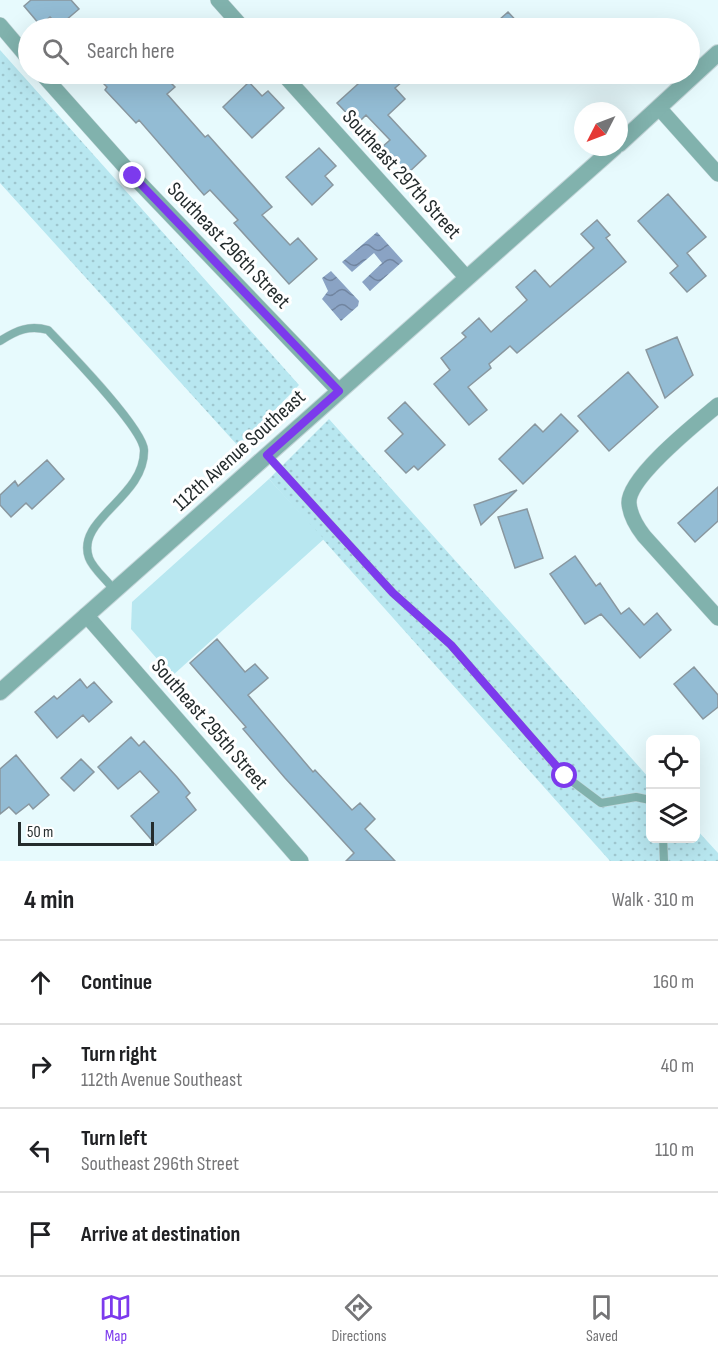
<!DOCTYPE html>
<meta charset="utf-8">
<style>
:root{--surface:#fff;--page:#f6f6f6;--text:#202124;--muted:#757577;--line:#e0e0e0;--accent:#7c3aed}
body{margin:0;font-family:"Sofia Sans Condensed",sans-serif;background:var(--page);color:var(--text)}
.controls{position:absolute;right:18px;bottom:18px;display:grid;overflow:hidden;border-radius:9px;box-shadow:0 6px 24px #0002}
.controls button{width:54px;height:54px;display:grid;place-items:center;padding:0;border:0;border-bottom:2px solid var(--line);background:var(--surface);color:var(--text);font:30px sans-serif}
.compass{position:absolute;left:574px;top:102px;width:54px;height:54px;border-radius:50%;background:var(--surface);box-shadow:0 6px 24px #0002;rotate:228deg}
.scale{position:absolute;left:18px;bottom:15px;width:136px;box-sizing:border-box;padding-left:6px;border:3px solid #242c2d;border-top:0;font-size:16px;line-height:21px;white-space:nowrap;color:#242c2d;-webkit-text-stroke:4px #fff;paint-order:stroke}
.stop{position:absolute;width:18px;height:18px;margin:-14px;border:4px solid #7c3aed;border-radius:50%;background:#fff}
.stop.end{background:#7c3aed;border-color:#fff;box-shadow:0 2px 6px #0008}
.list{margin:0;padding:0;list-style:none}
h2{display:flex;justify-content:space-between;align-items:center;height:78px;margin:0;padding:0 24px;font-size:26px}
h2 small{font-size:20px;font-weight:400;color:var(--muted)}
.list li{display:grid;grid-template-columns:39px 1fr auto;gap:18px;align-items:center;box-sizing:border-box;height:84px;padding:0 24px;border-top:2px solid var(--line)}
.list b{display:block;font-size:22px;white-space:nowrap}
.list p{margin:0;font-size:20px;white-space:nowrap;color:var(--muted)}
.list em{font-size:20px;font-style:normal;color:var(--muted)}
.icon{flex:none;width:33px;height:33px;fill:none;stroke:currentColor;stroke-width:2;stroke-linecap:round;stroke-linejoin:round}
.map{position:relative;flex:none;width:718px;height:861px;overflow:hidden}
.search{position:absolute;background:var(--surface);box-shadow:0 6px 24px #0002;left:18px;right:18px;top:18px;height:66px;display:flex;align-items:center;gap:15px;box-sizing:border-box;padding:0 21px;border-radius:33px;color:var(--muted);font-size:22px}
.sheet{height:414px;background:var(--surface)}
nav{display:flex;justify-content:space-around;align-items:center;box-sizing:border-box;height:84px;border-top:2px solid var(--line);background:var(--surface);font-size:16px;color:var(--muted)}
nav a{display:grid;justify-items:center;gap:3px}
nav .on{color:var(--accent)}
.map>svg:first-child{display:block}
.grass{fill:url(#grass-dots)}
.green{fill:#b8e7f0}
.water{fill:url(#water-waves)}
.building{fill:#93bcd4;stroke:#89979f;stroke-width:1.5}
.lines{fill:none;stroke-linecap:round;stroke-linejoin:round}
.service-casing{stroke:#c4d5d8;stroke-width:9}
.minor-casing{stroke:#c4d5d8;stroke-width:16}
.tertiary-casing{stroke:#c4d5d8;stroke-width:18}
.service{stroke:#81b2ad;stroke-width:8}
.minor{stroke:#81b2ad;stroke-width:15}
.tertiary{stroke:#81b2ad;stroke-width:16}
.route{stroke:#7c3aed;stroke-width:8}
.labels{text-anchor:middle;stroke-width:6;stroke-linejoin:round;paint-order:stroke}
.street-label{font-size:21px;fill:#242c2d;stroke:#fff}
</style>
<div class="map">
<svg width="718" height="861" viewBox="0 0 718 861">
<defs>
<pattern id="grass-dots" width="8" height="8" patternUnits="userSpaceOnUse" patternTransform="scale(1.5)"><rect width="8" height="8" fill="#b8e7f0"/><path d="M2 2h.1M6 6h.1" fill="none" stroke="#9ec6ce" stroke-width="1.8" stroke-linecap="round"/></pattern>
<pattern id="water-waves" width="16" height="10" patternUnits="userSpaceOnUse" patternTransform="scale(1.5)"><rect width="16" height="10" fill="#8aa3c4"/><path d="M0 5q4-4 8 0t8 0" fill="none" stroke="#7185a0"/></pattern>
</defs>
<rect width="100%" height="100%" fill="#e7fafd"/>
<path class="grass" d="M 0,50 L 299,385 L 239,447 L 0,183 Z
M 329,419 L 650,779 L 650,838 L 696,838 L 696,829 L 718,853 L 718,861 L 610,861 L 269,479 Z"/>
<path class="green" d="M 269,479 L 324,539 L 172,676 L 131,629 L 132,602 Z"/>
<path class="water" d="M 377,232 L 403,261 L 370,291 L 362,282 L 382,263 L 374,253 L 352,272 L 342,262 Z
M 331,271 L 359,301 L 358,306 L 341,321 L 322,299 L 328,291 L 322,278 Z"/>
<path class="building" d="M 31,0 L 71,0 L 79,9 L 59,26 L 50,17 L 40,25 L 24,6 Z
M 508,12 L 523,28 L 490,28 Z
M 94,74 L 162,74 L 175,87 L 167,94 L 205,137 L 208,135 L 272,207 L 262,215 L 290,245 L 298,238 L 317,259 L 289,284 L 234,223 L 238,220 L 210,190 L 204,195 L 139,120 L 136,123 L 105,90 L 107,87 Z
M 369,74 L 411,74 L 395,88 L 405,99 L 388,115 L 426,156 L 406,175 L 381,148 L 390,140 L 366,115 L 357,124 L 337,103 Z
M 249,82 L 262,96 L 268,91 L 284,108 L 252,138 L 223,107 Z
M 319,148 L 336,166 L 325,176 L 333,185 L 312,205 L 286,177 Z
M 668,194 L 706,237 L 687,253 L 706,276 L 687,292 L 670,273 L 678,266 L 638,221 Z
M 597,220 L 610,235 L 606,238 L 626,262 L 517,353 L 510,346 L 489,364 L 491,368 L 468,387 L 487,410 L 469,425 L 434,384 L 450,370 L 441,358 L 466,337 L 462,333 L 479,318 L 491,332 L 527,300 L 516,287 L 535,270 L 550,287 L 594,248 L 581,234 Z
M 677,337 L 693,375 L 665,398 L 646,350 Z
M 628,372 L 658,407 L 609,451 L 578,416 Z
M 405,402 L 445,445 L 418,470 L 414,466 L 406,473 L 385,451 L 403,434 L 388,418 Z
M 561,414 L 578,431 L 523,484 L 499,459 L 535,424 L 543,432 Z
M 47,460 L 64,479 L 32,509 L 26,503 L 11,517 L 0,505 L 0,495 L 15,481 L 18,486 Z
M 718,487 L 718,521 L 695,542 L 678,523 Z
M 517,490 L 481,525 L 474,505 Z
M 527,509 L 543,558 L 515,568 L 498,517 Z
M 575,556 L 596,586 L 600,583 L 621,614 L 629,608 L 644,625 L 657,613 L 671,630 L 640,658 L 601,614 L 585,624 L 550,574 Z
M 217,639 L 245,672 L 255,664 L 268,678 L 248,695 L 313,772 L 315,770 L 352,810 L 360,803 L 375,819 L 365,829 L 395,861 L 346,861 L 354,853 L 285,778 L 243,729 L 246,727 L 190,663 Z
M 694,667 L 718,695 L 718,707 L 703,719 L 674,684 Z
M 80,679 L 87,688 L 94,682 L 112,702 L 89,722 L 83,715 L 57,738 L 35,712 L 54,696 L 57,699 Z
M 131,737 L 139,746 L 144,741 L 177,777 L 190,793 L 186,797 L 196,810 L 156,845 L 131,816 L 159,792 L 140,771 L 118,789 L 98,767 Z
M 16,755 L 49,795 L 33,809 L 29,804 L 16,814 L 9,807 L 0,814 L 0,769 Z
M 81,759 L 94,772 L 74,791 L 61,778 Z"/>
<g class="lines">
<g class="service-casing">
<path id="service" d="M 0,341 C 17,330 29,325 48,330 C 67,350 143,428 144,450 C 145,498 75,519 89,558 C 93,569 107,580 114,590
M 267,455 L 393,593 L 451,645 L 565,776 L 601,803 L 636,797 L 650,800
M 663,838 L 664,861"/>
</g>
<g class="minor-casing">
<path id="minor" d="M 218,0 L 243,28
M 0,25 L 28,58
M 42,74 L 133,176 L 339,391
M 283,74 L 466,277
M 660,109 L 718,174
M 718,405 C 698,422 628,477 629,503 C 630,516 637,527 644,536 L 718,618
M 86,615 L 301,861"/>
</g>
<g class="tertiary-casing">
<path id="tertiary" d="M 619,144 L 718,53
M 0,692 L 615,147"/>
</g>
<use href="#service" class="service"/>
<use href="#minor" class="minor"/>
<use href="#tertiary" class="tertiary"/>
</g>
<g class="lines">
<path class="route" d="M 133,176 L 339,391 L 267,455 L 393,593 L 451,645 L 565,776"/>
</g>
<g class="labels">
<g class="street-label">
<text transform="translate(402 174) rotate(48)" y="7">Southeast 297th Street</text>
<text transform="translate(229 245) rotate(46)" y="7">Southeast 296th Street</text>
<text transform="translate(239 450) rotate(-42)" y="7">112th Avenue Southeast</text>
<text transform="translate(210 724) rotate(49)" y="7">Southeast 295th Street</text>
</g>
</g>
</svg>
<div class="controls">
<button><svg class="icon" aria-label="locate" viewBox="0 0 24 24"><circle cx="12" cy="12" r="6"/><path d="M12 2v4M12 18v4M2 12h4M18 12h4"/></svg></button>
<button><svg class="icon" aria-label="layers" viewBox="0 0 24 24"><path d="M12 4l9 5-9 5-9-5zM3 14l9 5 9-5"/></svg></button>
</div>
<svg class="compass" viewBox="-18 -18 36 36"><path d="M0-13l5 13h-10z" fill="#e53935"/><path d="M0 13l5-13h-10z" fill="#757577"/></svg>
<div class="scale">50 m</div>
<div class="stop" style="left:565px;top:776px"></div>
<div class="stop end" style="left:133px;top:176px"></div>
<div class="search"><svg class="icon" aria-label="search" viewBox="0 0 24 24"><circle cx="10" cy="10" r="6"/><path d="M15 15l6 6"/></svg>Search here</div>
</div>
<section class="sheet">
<h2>4 min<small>Walk · 310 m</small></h2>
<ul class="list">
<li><svg class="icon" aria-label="ahead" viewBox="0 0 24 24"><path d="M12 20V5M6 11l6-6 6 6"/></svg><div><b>Continue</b></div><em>160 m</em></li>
<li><svg class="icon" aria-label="right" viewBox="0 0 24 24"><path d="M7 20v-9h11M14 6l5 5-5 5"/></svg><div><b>Turn right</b><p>112th Avenue Southeast</p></div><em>40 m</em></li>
<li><svg class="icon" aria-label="left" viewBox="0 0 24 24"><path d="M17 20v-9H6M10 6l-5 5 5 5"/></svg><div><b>Turn left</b><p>Southeast 296th Street</p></div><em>110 m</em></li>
<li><svg class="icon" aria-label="arrive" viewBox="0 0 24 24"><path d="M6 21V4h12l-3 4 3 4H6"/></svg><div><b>Arrive at destination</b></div></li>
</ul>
</section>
<nav>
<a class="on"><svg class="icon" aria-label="map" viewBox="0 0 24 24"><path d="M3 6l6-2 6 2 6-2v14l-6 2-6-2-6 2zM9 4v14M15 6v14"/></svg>Map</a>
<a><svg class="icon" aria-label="directions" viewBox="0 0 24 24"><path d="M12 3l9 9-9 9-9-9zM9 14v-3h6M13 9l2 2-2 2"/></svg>Directions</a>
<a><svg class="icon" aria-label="saved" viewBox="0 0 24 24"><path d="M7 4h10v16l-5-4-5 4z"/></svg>Saved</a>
</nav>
